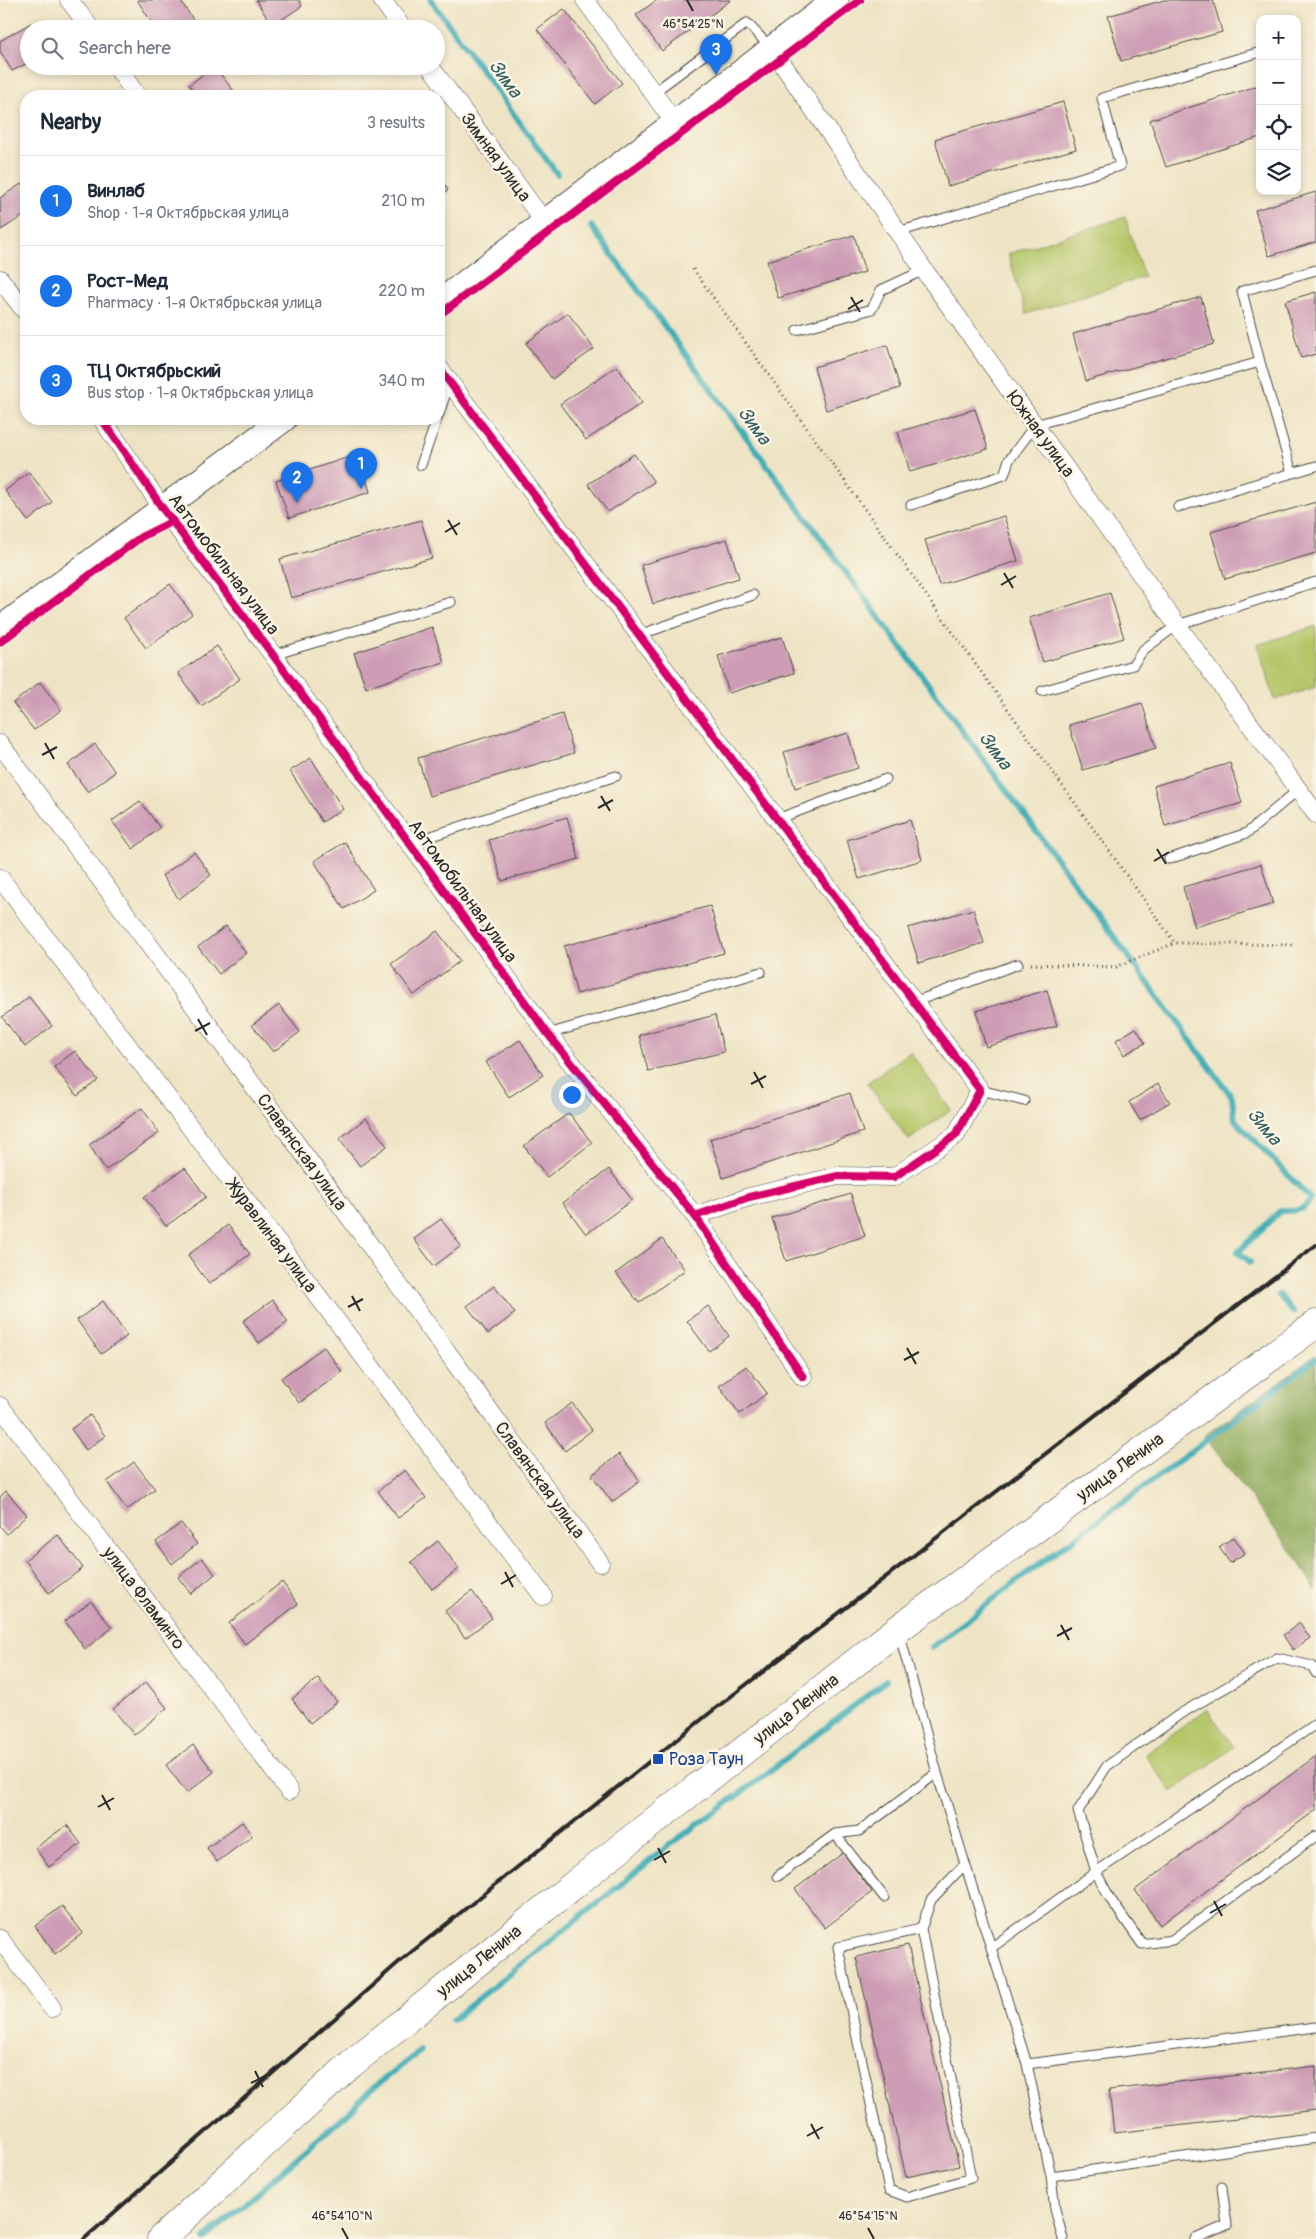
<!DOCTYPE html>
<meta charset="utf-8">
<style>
:root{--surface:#fff;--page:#f2f2f3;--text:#1f2937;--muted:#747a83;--line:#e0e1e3;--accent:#1a73e8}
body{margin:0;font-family:Pangolin,sans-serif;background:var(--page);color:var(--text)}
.controls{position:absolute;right:15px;top:15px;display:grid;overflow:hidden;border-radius:10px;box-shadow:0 2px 8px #0003}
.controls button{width:45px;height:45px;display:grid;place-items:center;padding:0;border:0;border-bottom:1px solid var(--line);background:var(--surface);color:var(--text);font:25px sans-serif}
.you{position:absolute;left:571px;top:1094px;width:18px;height:18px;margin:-12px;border:4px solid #fff;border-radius:50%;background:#1a73e8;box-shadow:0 0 0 8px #1a73e833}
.badge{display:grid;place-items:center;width:32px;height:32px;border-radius:50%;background:var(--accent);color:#fff;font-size:16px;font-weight:700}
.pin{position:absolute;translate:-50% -41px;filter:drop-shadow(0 1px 2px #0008)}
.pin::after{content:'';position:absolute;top:26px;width:18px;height:15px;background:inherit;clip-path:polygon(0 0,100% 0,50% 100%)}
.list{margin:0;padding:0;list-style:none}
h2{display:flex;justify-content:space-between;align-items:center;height:65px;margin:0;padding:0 20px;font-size:21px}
h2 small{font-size:16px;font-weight:400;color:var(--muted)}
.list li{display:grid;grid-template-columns:32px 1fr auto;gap:15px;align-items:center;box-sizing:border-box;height:90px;padding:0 20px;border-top:1px solid var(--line)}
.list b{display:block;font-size:19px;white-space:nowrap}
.list p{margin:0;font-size:16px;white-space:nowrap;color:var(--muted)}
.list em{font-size:16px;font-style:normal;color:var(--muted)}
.icon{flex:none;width:28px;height:28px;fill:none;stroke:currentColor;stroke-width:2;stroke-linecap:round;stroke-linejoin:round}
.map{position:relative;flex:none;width:1316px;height:2239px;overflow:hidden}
.search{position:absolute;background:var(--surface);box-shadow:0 2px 8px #0003;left:20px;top:20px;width:425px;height:55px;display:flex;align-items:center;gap:12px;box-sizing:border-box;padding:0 18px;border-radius:28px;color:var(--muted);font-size:19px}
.panel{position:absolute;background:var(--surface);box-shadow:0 2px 8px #0003;left:20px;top:90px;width:425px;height:335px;border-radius:20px}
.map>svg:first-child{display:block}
.green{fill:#b5c669;stroke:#70784a}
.forest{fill:#90ab5d;stroke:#5e6b44}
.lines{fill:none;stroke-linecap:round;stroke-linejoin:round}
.stream{stroke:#3cadb6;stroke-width:6}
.building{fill:#cd9db5}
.lane-casing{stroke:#484742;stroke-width:11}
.street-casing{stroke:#484742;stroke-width:19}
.secondary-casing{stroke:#484742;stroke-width:27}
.primary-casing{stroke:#484742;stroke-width:29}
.path{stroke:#484742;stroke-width:3;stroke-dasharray:1 4;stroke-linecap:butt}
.lane{stroke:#fff;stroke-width:9}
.street{stroke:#fff;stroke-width:18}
.secondary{stroke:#fff;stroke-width:25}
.primary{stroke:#fff;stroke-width:28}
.rail{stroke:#2b2b2b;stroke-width:4}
.cycleway-casing{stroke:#fcf5e5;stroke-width:11}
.cycleway{stroke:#d6006c;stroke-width:8}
.ticks{fill:none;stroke:#2b2b2b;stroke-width:2}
.transit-dot{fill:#1a4fb4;stroke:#fcf5e5;stroke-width:2}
.labels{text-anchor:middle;stroke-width:5;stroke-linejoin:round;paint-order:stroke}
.street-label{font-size:18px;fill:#2b2b2b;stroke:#fcf5e5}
.transit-label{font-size:18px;fill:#164399;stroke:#fcf5e5;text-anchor:start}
.water-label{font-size:19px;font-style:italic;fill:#325f63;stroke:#fcf5e5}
.ticks-label{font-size:12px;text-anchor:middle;fill:#2b2b2b;stroke:#fcf5e5;stroke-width:5;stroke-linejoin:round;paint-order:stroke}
</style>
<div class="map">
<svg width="1316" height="2239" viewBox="0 0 1316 2239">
<rect width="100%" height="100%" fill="#fcf5e5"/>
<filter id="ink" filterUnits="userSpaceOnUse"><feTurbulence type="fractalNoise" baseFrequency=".02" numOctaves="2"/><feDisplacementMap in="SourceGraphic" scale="10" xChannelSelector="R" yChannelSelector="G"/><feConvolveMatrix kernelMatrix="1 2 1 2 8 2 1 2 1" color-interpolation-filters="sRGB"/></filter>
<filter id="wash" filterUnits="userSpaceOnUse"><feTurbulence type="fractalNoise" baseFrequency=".0096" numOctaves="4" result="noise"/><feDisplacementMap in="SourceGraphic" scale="20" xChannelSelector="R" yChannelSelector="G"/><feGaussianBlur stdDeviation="1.12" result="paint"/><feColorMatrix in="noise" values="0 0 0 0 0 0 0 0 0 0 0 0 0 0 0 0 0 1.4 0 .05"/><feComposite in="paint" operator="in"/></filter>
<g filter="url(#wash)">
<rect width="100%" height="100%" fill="#eee4c5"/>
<path class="green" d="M 1125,217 L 1144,277 L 1026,314 L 1008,254 Z
M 1316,626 L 1316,687 L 1275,700 L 1257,645 Z
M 910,1052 L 951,1110 L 909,1140 L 867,1083 Z
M 1207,1709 L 1234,1747 L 1172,1792 L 1145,1755 Z"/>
<path class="forest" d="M 1316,1355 L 1316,1591 L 1296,1557 L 1204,1436 Z"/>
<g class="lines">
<path class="stream" d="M 431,0 L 557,174
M 591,226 L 1232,1097 L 1235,1120 L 1311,1199 C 1303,1212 1295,1211 1280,1211 L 1238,1252 L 1250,1262
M 1279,1295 L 1293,1312
M 932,1647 L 1022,1577 L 1316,1359
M 452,2020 L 667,1847 L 757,1781 L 886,1681
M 205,2239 L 350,2111 L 373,2088 L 420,2051"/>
</g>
<g id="blocks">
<path class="building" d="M 137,0 L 180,0 L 194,21 L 183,29 L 156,29 Z
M 256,0 L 299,0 L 302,6 L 272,26 Z
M 657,0 L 731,0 L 662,51 L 636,15 Z
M 1164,0 L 1213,0 L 1222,32 L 1121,61 L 1108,16 Z
M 564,9 L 622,83 L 595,104 L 537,29 Z
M 31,23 L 34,29 L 29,29 L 29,62 L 12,71 L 0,51 L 0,41 Z
M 214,66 L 237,95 L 236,96 L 198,96 L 189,85 Z
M 1260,85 L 1260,137 L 1166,167 L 1150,120 Z
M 1063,102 L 1076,149 L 948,186 L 935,139 Z
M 439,176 L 448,190 L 439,197 Z
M 21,184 L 26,192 L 26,214 L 1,230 L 0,198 Z
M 1316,192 L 1316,242 L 1269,256 L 1255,210 Z
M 854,235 L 865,272 L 778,298 L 767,261 Z
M 1316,292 L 1316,354 L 1301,358 L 1285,301 Z
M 1201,297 L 1214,344 L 1086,381 L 1073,334 Z
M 568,313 L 594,349 L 552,379 L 526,343 Z
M 887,345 L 900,388 L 826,410 L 814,367 Z
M 617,366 L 642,403 L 586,440 L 560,404 Z
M 975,409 L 988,449 L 910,472 L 898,432 Z
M 358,454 L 370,492 L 289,518 L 276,481 Z
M 634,454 L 654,482 L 608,512 L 588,484 Z
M 29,472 L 52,502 L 28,521 L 5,491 Z
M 1316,502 L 1316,553 L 1225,579 L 1211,532 Z
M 1004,516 L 1018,561 L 939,585 L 925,540 Z
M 421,520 L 432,558 L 291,598 L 280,559 Z
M 727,539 L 739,578 L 653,604 L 641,565 Z
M 170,584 L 192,614 L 146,648 L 124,618 Z
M 1110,593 L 1124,638 L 1043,662 L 1029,618 Z
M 432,627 L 444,662 L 366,688 L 354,653 Z
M 782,637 L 794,673 L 729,693 L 718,656 Z
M 217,646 L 240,679 L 201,706 L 178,673 Z
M 40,682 L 61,710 L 34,730 L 13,703 Z
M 1142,703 L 1156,748 L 1083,770 L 1069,725 Z
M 562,714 L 574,753 L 429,796 L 418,758 Z
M 848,733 L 858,768 L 795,788 L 784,752 Z
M 95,744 L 115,772 L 88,792 L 68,765 Z
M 311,758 L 343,809 L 322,822 L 290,771 Z
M 1230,763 L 1242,803 L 1165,826 L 1154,786 Z
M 140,801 L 160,828 L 133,849 L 112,821 Z
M 567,817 L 579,859 L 502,881 L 489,840 Z
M 910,820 L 922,860 L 859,879 L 847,840 Z
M 345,842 L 374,890 L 344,909 L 314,861 Z
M 194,852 L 211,875 L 179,899 L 162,876 Z
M 1261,864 L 1273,904 L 1195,927 L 1183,887 Z
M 710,906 L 724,953 L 577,994 L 564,946 Z
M 973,909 L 984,943 L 919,963 L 908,928 Z
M 226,926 L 246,953 L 219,974 L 198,947 Z
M 437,931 L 460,961 L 414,995 L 391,964 Z
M 1047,990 L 1057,1026 L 986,1047 L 976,1011 Z
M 29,997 L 52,1026 L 25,1047 L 2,1017 Z
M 279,1005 L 300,1032 L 273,1052 L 252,1025 Z
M 715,1015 L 724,1052 L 648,1071 L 639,1035 Z
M 1136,1028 L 1145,1043 L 1124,1055 L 1116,1040 Z
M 520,1040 L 543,1075 L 509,1097 L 486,1062 Z
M 75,1051 L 98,1080 L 77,1096 L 54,1067 Z
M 1158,1084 L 1170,1102 L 1140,1120 L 1129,1102 Z
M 850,1093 L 863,1132 L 723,1178 L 710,1139 Z
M 142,1108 L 159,1133 L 106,1170 L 89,1145 Z
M 569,1113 L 592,1143 L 547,1177 L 524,1146 Z
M 366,1118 L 387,1146 L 360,1166 L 339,1139 Z
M 185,1168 L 206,1197 L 166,1226 L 144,1197 Z
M 609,1169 L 632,1200 L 586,1234 L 563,1203 Z
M 851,1194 L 865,1236 L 786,1261 L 772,1218 Z
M 441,1219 L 461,1246 L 434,1266 L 414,1239 Z
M 228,1225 L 250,1254 L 209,1284 L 188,1255 Z
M 662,1239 L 685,1270 L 639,1303 L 616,1273 Z
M 494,1286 L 515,1313 L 488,1334 L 467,1306 Z
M 273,1300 L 288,1322 L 259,1343 L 243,1321 Z
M 103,1301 L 127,1336 L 101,1354 L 77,1320 Z
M 708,1306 L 729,1336 L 709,1351 L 687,1321 Z
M 324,1347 L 342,1372 L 299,1403 L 281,1378 Z
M 746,1366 L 767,1393 L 740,1414 L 719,1386 Z
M 572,1403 L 592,1430 L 565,1451 L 545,1423 Z
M 90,1415 L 105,1436 L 86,1450 L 71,1429 Z
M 619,1454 L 640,1481 L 612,1502 L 592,1475 Z
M 134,1462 L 155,1489 L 127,1510 L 107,1482 Z
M 405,1470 L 426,1498 L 398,1518 L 378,1491 Z
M 6,1491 L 27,1515 L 7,1534 L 0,1526 L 0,1497 Z
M 181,1523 L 197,1544 L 172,1564 L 156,1542 Z
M 58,1535 L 83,1568 L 49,1593 L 25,1560 Z
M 1234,1537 L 1245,1553 L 1230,1563 L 1219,1547 Z
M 438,1541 L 459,1569 L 432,1589 L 411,1562 Z
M 202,1558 L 215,1574 L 191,1594 L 178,1577 Z
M 282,1582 L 298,1604 L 245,1644 L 229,1623 Z
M 472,1591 L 492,1618 L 465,1638 L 445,1611 Z
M 91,1601 L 112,1628 L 85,1649 L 65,1621 Z
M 1300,1623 L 1310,1638 L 1293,1650 L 1283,1635 Z
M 318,1678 L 337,1702 L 310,1723 L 292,1699 Z
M 146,1682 L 167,1708 L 134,1735 L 113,1709 Z
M 193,1745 L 214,1772 L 187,1793 L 166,1765 Z
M 1316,1756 L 1316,1810 L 1160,1925 L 1135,1890 Z
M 242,1822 L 252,1836 L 217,1862 L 207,1848 Z
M 67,1825 L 81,1844 L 49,1867 L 35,1848 Z
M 843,1853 L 872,1892 L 825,1928 L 795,1889 Z
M 62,1906 L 83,1933 L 55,1954 L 35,1926 Z
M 908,1945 L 959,2166 L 906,2177 L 856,1957 Z
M 1316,2066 L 1316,2110 L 1114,2133 L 1109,2090 Z"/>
</g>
</g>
<g filter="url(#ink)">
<use href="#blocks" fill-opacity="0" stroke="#484742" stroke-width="1"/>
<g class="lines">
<g class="lane-casing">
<path id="lane" d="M 653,93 L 747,23 L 771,48
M 898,232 L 1120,166 L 1102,98 L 1257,53
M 797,330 L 872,309 L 881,290 L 924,270
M 1260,362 L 1292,473
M 439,414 L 449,383
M 421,465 L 437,419
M 911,505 L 1004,475 L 1009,460 L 1035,425 L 1260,362 L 1242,291 L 1316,270
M 1178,507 L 1316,466
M 639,635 L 753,595
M 273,655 L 451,602
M 1042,691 L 1133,665 L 1143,650 L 1177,625 L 1316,582
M 777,819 L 886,779
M 410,843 L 616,776
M 1169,859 L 1247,833 L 1298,790
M 914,1002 L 1018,964
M 548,1034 L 761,972
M 980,1090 L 1024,1101
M 899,1632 L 937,1773 L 1027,2064 L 1051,2176 L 1055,2209 L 1063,2239
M 1316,1673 L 1312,1666 L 1277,1658 L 1180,1714 L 1107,1766 L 1078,1811 L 1096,1872 L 1111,1900 L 1142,1944 L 1172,1940 L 1316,1836
M 835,1834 L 884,1897
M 778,1876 L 835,1834 L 859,1831 L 937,1773
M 921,1929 L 838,1947 L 889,2190 L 907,2197 L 971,2178 L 921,1929 L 931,1900 L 965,1864
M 991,1948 L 1096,1872 L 1316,1724
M 1027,2064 L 1316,2027
M 1051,2176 L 1316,2138
M 1195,2239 L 1227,2225 L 1222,2187"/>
</g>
<g class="street-casing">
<path id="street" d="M 69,0 L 91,29
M 382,0 L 403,29
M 585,0 L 675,123
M 772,49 L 924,270 L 1177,625 L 1316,814
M 116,66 L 137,96
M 430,66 L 545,223
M 0,279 L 26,312
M 439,368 L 980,1090 L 956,1135 L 894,1177 L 838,1176 L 749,1197 L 695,1216
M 102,419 L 163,509 L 273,655 L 548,1034 L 695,1216 L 803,1377
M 0,744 L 290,1135 L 600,1563
M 0,878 L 276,1240 L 543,1596
M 0,1406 L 289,1791
M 0,1939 L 52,2008"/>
</g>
<g class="secondary-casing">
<path id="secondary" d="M 439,303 L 836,0
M 0,629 L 284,419"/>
</g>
<g class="primary-casing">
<path id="primary" d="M 161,2239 L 351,2064 L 606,1859 L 898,1629 L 1316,1324"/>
</g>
<path class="path" d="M 693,269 L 1175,943
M 1031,964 L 1116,967 L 1175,943 L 1296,945"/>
<use href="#lane" class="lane"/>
<use href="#street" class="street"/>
<use href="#secondary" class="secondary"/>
<use href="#primary" class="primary"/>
<path class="rail" d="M 84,2239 L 399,1962 L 716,1708 L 1316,1245"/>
<g class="cycleway-casing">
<path id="cycleway" d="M 439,315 L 860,0
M 439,368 L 980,1090 L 956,1135 L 894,1177 L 838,1176 L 749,1197 L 695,1216
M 102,419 L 163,509 L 273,655 L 548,1034 L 695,1216 L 803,1377
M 0,642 L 141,537 L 173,521"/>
</g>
<use href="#cycleway" class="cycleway"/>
</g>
</g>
<path class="ticks" d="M 687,0 L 693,11M 851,297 L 860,312M 848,309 L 863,300M 448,520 L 457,535M 445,532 L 460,523M 1004,573 L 1013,588M 1001,585 L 1016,576M 45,743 L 54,759M 42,755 L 57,747M 601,796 L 610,811M 598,808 L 613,800M 1157,849 L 1166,864M 1154,861 L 1169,852M 198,1019 L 207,1035M 195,1031 L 210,1023M 754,1072 L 763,1088M 751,1084 L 766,1076M 352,1296 L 360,1311M 348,1307 L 363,1299M 907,1348 L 916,1364M 904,1360 L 919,1352M 505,1572 L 513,1587M 501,1584 L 516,1575M 1061,1625 L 1069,1640M 1057,1636 L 1072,1628M 102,1795 L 110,1810M 98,1807 L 114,1798M 658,1848 L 666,1863M 654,1860 L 670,1851M 1214,1901 L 1222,1916M 1210,1913 L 1226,1904M 255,2071 L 263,2087M 251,2083 L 267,2075M 811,2124 L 819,2139M 807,2136 L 823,2127M 342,2228 L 348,2239M 868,2228 L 874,2239"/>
<rect class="transit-dot" x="652" y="1753" width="12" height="12" rx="2.5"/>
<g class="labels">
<g class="street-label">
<text transform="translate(496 157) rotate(54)" y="6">Зимняя улица</text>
<text transform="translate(1041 434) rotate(54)" y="6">Южная улица</text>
<text transform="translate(224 564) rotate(53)" y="6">Автомобильная улица</text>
<text transform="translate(463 891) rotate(54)" y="6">Автомобильная улица</text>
<text transform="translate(302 1152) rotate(54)" y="6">Славянская улица</text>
<text transform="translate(272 1236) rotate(53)" y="6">Журавлиная улица</text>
<text transform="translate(1120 1467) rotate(-36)" y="6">улица Ленина</text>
<text transform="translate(540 1480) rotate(54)" y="6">Славянская улица</text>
<text transform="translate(144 1598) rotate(53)" y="6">улица Фламинго</text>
<text transform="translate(796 1709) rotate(-38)" y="6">улица Ленина</text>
<text transform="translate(479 1961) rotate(-39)" y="6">улица Ленина</text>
</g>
<g class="transit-label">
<text x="669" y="1765">Роза Таун</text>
</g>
<g class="water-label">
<text transform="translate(506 78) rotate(54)" y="7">Зима</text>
<text transform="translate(755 425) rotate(54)" y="7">Зима</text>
<text transform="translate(996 750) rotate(54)" y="7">Зима</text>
<text transform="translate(1265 1126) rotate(51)" y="7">Зима</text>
</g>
</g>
<g class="ticks-label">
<text x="693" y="28">46°54'25"N</text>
<text x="342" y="2220">46°54'10"N</text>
<text x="868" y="2220">46°54'15"N</text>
</g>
</svg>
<div class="controls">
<button>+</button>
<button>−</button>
<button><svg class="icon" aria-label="locate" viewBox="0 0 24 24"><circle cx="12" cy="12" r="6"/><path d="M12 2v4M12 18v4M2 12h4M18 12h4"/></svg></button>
<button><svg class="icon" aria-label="layers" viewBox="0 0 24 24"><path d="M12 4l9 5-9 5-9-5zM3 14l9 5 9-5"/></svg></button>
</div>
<div class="you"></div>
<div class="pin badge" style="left:361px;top:489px">1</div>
<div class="pin badge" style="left:297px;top:503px">2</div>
<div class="pin badge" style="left:716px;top:75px">3</div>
<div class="search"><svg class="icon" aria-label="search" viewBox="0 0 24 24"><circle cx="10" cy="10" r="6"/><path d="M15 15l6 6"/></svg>Search here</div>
<section class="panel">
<h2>Nearby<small>3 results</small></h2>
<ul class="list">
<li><span class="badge">1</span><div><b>Винлаб</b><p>Shop · 1-я Октябрьская улица</p></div><em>210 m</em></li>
<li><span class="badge">2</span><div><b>Рост-Мед</b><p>Pharmacy · 1-я Октябрьская улица</p></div><em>220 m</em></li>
<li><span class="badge">3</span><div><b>ТЦ Октябрьский</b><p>Bus stop · 1-я Октябрьская улица</p></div><em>340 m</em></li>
</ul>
</section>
</div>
